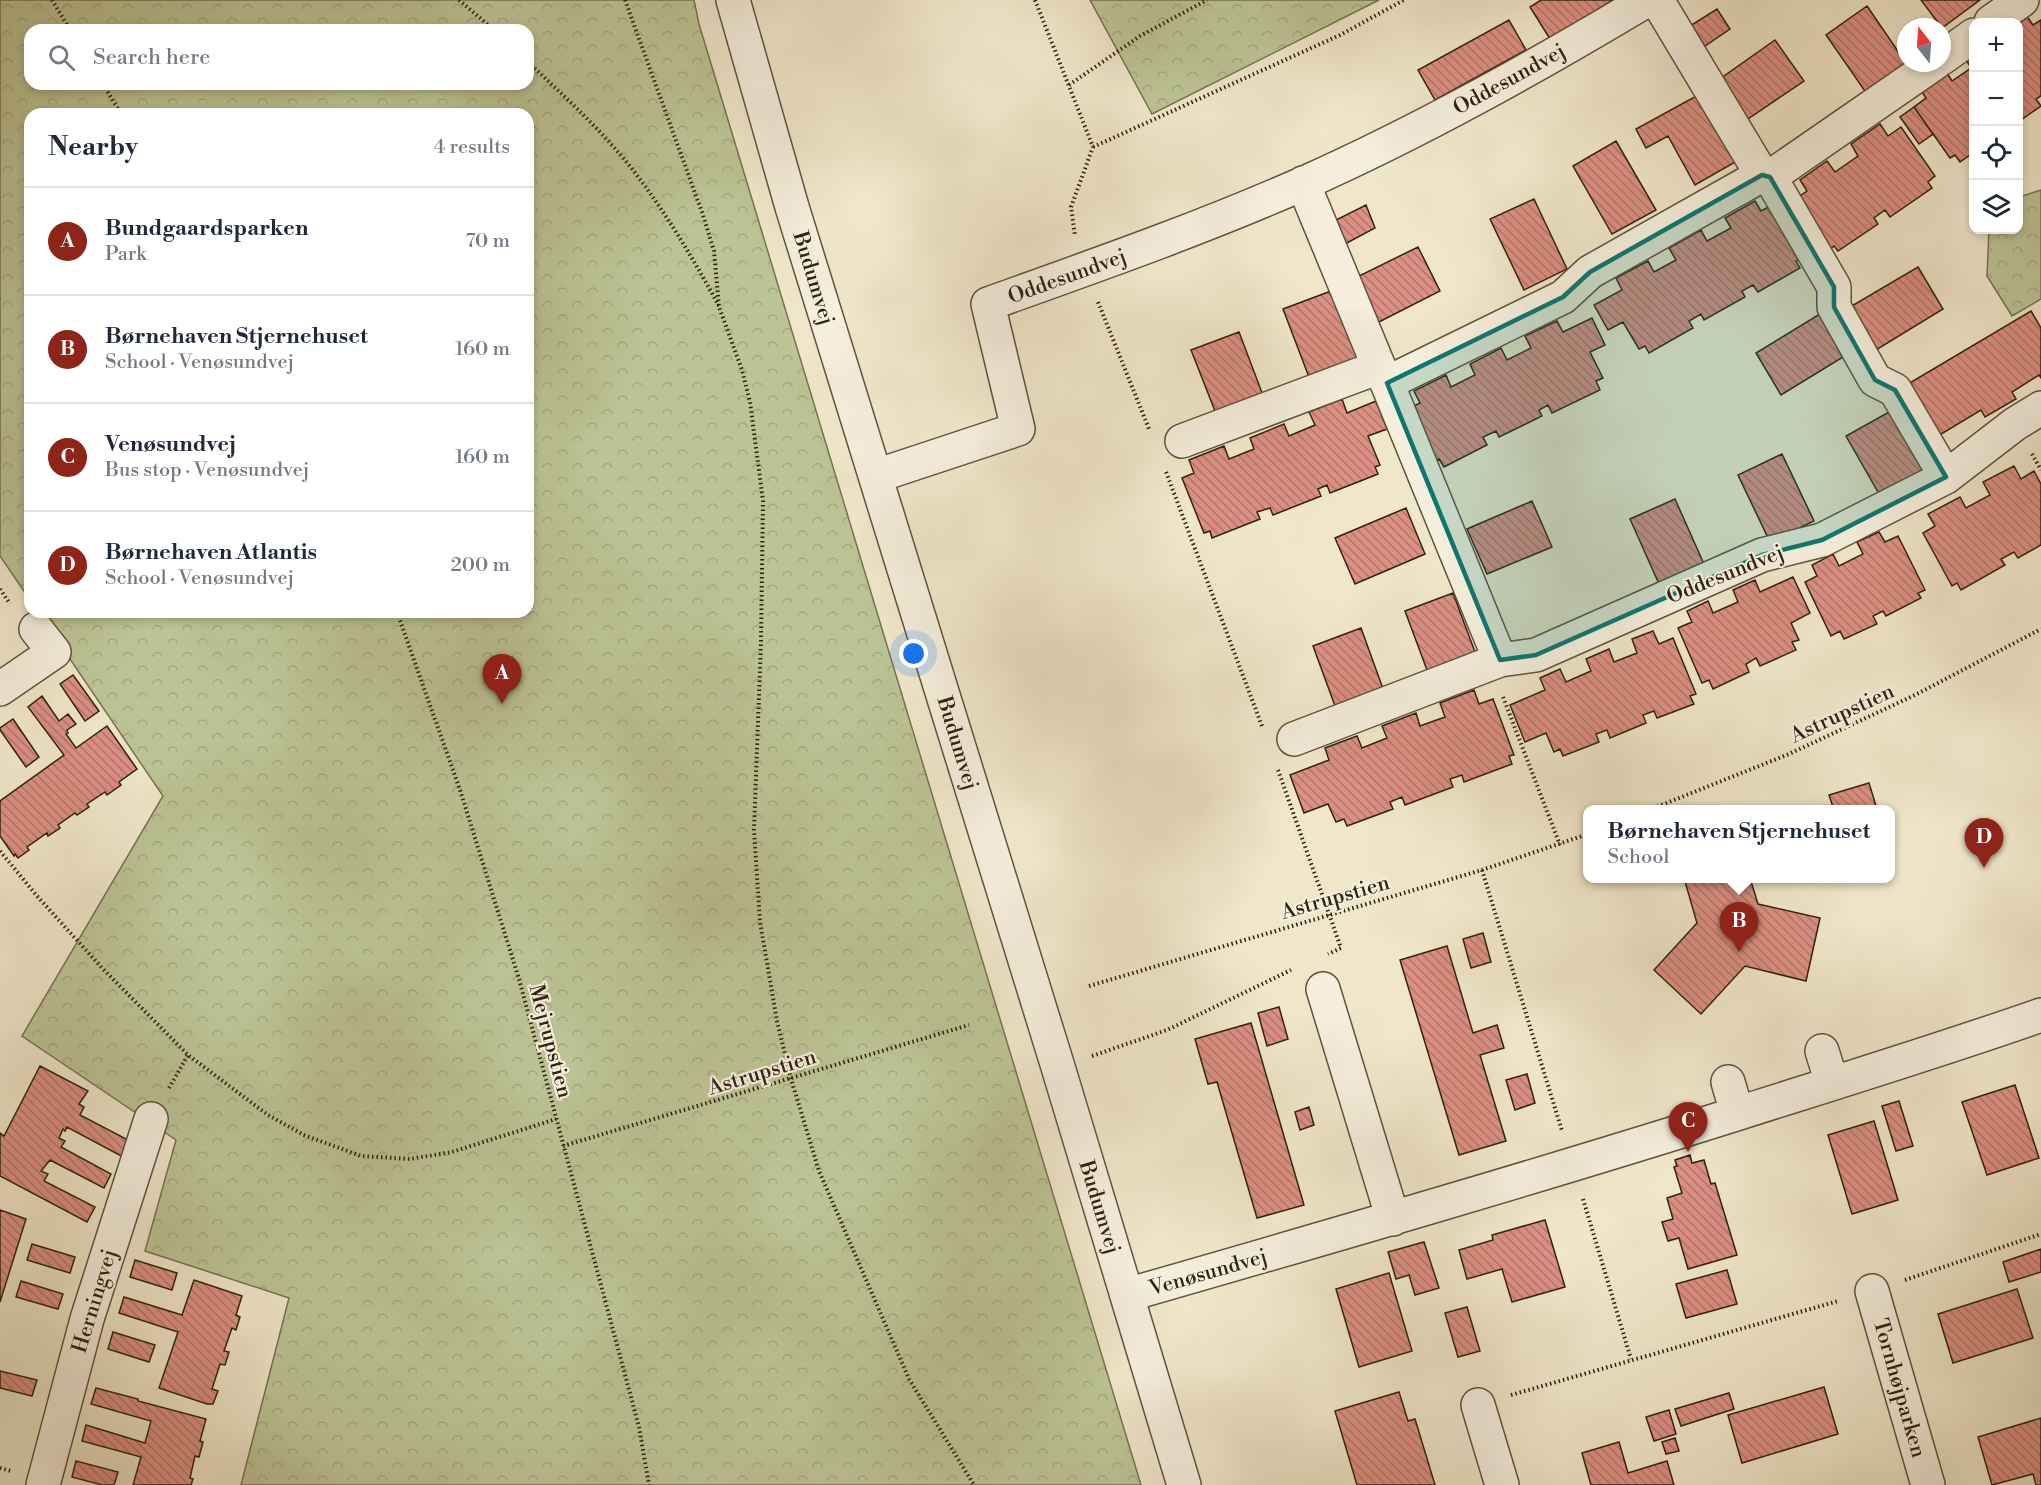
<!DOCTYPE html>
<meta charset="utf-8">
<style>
:root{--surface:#fff;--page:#f6f6f7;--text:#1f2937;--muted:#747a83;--line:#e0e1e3;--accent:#8f2418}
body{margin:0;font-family:"Libre Bodoni",serif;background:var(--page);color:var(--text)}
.controls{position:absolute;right:18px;top:18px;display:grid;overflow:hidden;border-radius:12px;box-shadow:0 3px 9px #0003}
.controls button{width:54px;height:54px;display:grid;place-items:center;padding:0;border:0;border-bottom:2px solid var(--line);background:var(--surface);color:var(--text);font:30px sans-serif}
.compass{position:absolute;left:1897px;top:18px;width:54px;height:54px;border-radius:50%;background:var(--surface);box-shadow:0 3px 9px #0003;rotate:343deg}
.you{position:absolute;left:914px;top:654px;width:21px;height:21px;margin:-15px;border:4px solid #fff;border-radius:50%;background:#1a73e8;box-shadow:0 0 0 9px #1a73e833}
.badge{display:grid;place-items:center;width:39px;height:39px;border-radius:50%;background:var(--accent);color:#fff;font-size:20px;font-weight:700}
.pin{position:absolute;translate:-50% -50px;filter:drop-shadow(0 2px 3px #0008)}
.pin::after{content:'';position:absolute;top:32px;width:21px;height:18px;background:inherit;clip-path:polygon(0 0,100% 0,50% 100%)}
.popup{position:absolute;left:1583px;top:805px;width:312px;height:78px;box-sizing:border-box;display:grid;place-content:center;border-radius:12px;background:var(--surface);filter:drop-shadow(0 2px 4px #0005);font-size:20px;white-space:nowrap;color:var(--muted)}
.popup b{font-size:22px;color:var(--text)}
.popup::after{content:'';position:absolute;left:50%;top:100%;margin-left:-12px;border:12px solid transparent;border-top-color:var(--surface)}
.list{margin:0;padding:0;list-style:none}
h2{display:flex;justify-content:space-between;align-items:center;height:78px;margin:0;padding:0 24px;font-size:26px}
h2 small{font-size:20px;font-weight:400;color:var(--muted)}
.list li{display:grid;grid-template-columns:39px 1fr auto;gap:18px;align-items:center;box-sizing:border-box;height:108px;padding:0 24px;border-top:2px solid var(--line)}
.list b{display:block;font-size:22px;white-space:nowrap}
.list p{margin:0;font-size:20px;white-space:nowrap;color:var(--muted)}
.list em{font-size:20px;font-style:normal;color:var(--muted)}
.icon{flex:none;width:33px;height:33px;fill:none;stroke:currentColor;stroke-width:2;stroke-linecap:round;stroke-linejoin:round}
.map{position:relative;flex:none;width:2041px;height:1485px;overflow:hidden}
.search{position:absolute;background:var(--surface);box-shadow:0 3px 9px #0003;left:24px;top:24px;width:510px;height:66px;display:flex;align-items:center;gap:15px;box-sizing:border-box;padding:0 21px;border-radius:18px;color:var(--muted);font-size:22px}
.panel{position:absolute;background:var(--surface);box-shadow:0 3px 9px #0003;left:24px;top:108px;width:510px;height:510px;border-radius:18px}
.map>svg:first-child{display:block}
.forest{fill:url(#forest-crowns);stroke:#767252;stroke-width:1.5;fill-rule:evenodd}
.building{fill:url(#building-back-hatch);stroke:#302110;stroke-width:1.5}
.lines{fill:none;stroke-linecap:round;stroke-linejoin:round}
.minor-casing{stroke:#60523e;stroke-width:36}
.path{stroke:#302110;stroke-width:4;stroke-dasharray:1.5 3;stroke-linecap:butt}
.minor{stroke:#f5efdd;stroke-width:33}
.marked{fill:#0f766e;fill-opacity:0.2;stroke:#0f766e;stroke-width:4.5;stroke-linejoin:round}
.labels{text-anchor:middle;stroke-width:4.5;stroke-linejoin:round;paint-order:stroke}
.street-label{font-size:21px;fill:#302110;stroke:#f5efdd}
</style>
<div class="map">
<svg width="2041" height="1485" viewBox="0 0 2041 1485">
<defs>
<pattern id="forest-crowns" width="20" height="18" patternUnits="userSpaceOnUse" patternTransform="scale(1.5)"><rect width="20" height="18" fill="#bcc495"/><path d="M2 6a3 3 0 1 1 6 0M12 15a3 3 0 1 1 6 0" fill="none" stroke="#a2a87f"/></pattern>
<pattern id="building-back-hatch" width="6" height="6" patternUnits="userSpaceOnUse" patternTransform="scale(1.5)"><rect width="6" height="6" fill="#dc9082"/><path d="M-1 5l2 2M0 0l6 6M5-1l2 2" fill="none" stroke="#b37569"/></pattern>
</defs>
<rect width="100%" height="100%" fill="#f0e7ca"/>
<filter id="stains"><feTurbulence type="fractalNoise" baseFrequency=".00333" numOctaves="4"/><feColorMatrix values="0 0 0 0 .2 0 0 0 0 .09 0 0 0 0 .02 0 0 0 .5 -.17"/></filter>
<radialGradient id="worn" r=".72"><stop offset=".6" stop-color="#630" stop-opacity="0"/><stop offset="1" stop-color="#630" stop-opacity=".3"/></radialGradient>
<path class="forest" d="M 0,0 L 694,0 L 699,24 L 1141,1485 L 241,1485 L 289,1298 L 145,1251 L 176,1140 L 22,1036 L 163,796 L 38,612 L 528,612 L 528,114 L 30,114 L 30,600 L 0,556 ZM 30,30 L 528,30 L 528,84 L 30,84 Z
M 1090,0 L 1379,0 L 1152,114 Z
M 2041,190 L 2041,299 L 2012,316 L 1987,276 L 1989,230 L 2018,230 L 2019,197 Z"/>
<path class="building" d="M 1541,0 L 1613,0 L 1550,39 L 1530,7 Z
M 1921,0 L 1980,0 L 1942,28 Z
M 1867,6 L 1906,63 L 1867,94 L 1826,35 Z
M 1717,9 L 1730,29 L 1705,46 L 1690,26 Z
M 2026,15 L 2033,25 L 2041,20 L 2041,96 L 2036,99 L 2041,106 L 2018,122 L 2018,22 Z
M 1509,20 L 1526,50 L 1435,100 L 1418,70 Z
M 1775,40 L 1804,81 L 1745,121 L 1717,81 Z
M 1974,52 L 1974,152 L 1960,162 L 1955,155 L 1950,158 L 1914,107 L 1926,98 L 1920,89 L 1946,71 L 1952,81 L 1971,68 L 1965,58 Z
M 1700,94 L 1737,161 L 1695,185 L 1668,136 L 1646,148 L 1636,129 Z
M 1914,107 L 1933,134 L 1919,144 L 1900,117 Z
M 1880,124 L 1888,136 L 1901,127 L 1935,176 L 1928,182 L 1932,188 L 1890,217 L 1885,210 L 1874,218 L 1878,224 L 1838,251 L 1834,246 L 1830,249 L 1795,199 L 1807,191 L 1800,180 L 1827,161 L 1835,172 L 1858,156 L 1851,144 Z
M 1616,141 L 1656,210 L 1612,234 L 1573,166 Z
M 1534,199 L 1567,269 L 1524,290 L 1490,219 Z
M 1755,201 L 1761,211 L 1776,203 L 1805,256 L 1796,261 L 1800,268 L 1758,292 L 1753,285 L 1742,291 L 1745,297 L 1704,320 L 1701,314 L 1689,321 L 1693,328 L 1649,353 L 1645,346 L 1639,349 L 1623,322 L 1608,330 L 1594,305 L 1622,290 L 1616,278 L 1648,261 L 1654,272 L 1676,260 L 1669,248 L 1701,230 L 1707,241 L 1731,228 L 1725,218 Z
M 1366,205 L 1375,228 L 1345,244 L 1332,222 Z
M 1418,247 L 1440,291 L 1377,323 L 1355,278 Z
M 1918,267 L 1943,309 L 1876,350 L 1850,307 Z
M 1331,291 L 1360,366 L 1312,385 L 1283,309 Z
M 2031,311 L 2041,328 L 2041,378 L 2039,375 L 2012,392 L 2016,399 L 1985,417 L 1981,410 L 1938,436 L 1908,384 Z
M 1823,312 L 1848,354 L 1781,395 L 1756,353 Z
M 1592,318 L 1605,345 L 1590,352 L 1603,378 L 1596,381 L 1600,390 L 1552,413 L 1548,405 L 1539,410 L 1542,416 L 1499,437 L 1496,431 L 1483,437 L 1487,445 L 1444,467 L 1439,459 L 1432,463 L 1406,410 L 1420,403 L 1414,391 L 1446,375 L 1451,387 L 1475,375 L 1470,364 L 1501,348 L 1507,360 L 1531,348 L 1525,336 L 1557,321 L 1563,332 Z
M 1239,332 L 1264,398 L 1217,416 L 1191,350 Z
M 1342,399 L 1347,413 L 1376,401 L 1387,429 L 1368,436 L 1380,465 L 1375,467 L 1378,474 L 1330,493 L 1327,485 L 1318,489 L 1321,496 L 1273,515 L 1270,508 L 1257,512 L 1260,519 L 1212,538 L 1210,531 L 1204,533 L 1182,478 L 1194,473 L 1189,460 L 1224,446 L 1229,459 L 1254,449 L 1250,438 L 1284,424 L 1289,436 L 1315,425 L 1309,412 Z
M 1889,412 L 1925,474 L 1882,499 L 1846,436 Z
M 1782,454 L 1814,521 L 1770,542 L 1738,475 Z
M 2014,466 L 2021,479 L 2034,471 L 2041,484 L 2041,545 L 2018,558 L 2014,552 L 2001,559 L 2005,565 L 1961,590 L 1957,583 L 1952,586 L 1923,533 L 1935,526 L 1928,514 L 1960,497 L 1966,508 L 1990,495 L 1983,482 Z
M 1675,499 L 1704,564 L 1659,584 L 1630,519 Z
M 1532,501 L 1552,547 L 1487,574 L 1467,529 Z
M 1406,508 L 1425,554 L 1355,584 L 1335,538 Z
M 1879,532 L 1885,542 L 1898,536 L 1925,590 L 1918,593 L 1921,598 L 1886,616 L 1883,611 L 1873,616 L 1877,624 L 1844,639 L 1840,631 L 1831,636 L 1805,582 L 1817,576 L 1812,565 L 1833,554 L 1839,566 L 1863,554 L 1857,542 Z
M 1793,577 L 1810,613 L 1791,623 L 1799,640 L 1792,642 L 1796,650 L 1760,666 L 1756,658 L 1746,664 L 1749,672 L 1713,689 L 1709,680 L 1702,683 L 1678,628 L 1692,622 L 1687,611 L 1708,601 L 1713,613 L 1738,602 L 1733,590 L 1755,580 L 1760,592 Z
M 1453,593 L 1478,660 L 1430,678 L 1405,611 Z
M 1361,628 L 1386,697 L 1338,714 L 1313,646 Z
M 1653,631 L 1659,644 L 1673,638 L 1696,694 L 1690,696 L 1694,704 L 1657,718 L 1654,711 L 1643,715 L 1646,723 L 1610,738 L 1607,730 L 1596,734 L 1599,742 L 1563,756 L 1560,749 L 1554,752 L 1546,733 L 1525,742 L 1510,705 L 1545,690 L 1540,678 L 1560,669 L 1566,682 L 1591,671 L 1586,659 L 1609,649 L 1614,662 L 1637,653 L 1632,639 Z
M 73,675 L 99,711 L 85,721 L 60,684 Z
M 1474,690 L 1479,704 L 1493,699 L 1514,755 L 1509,756 L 1512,764 L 1464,782 L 1462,775 L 1450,779 L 1453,787 L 1405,805 L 1402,797 L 1390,802 L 1393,809 L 1347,826 L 1344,819 L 1336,822 L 1328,804 L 1304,813 L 1290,775 L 1329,760 L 1325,748 L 1357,736 L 1362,748 L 1387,738 L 1382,726 L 1416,713 L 1420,726 L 1445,717 L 1440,703 Z
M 42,696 L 59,721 L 68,714 L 76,724 L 67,730 L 68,733 L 66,734 L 76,748 L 107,726 L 137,769 L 119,782 L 121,785 L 107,795 L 105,792 L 87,804 L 89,807 L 77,815 L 75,813 L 58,825 L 60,828 L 48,836 L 47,833 L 27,847 L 29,850 L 18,858 L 15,854 L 14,856 L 0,836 L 0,801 L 64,755 L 28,707 Z
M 13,719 L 39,757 L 26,767 L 0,730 L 0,728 Z
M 1869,783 L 1877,809 L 1834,810 L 1829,795 Z
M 1684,878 L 1750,878 L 1758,904 L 1820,918 L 1806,981 L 1745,966 L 1701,1014 L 1654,970 L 1697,923 Z
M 1483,933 L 1491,962 L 1471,968 L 1463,939 Z
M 1447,946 L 1473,1033 L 1497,1025 L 1504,1048 L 1480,1055 L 1506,1141 L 1459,1155 L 1400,960 Z
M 1279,1007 L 1288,1039 L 1267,1046 L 1258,1013 Z
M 1251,1023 L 1304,1205 L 1257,1218 L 1217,1082 L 1208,1084 L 1195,1039 Z
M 40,1066 L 88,1091 L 79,1104 L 84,1107 L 80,1115 L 130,1141 L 123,1157 L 67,1127 L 65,1131 L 63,1129 L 59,1138 L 65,1141 L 61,1147 L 111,1174 L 104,1188 L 50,1160 L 41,1171 L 48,1174 L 44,1181 L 95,1207 L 87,1222 L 0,1176 L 0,1133 L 4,1136 Z
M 1527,1074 L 1535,1103 L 1515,1110 L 1506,1080 Z
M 2015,1085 L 2039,1158 L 1987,1175 L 1962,1102 Z
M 1899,1101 L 1913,1146 L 1896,1151 L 1882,1106 Z
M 1309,1107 L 1314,1125 L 1300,1130 L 1295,1112 Z
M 1874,1121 L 1898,1200 L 1852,1214 L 1828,1135 Z
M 1690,1155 L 1692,1163 L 1704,1160 L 1711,1184 L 1715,1183 L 1737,1255 L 1688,1269 L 1679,1238 L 1668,1241 L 1662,1222 L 1673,1219 L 1667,1198 L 1682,1193 L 1674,1167 L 1677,1166 L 1675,1160 Z
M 0,1210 L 26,1219 L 0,1302 Z
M 1545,1220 L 1565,1287 L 1512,1302 L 1502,1269 L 1467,1279 L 1459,1250 L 1493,1240 L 1492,1235 Z
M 1424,1242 L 1439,1288 L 1415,1295 L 1409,1275 L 1396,1279 L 1388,1252 Z
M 32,1244 L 75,1257 L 70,1273 L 27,1260 Z
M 2041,1249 L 2041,1272 L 2009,1282 L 2003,1262 Z
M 135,1260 L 177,1273 L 172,1290 L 130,1277 Z
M 1727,1270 L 1737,1304 L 1686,1318 L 1676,1284 Z
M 1389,1273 L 1412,1351 L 1359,1367 L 1336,1289 Z
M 194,1280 L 242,1296 L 236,1315 L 240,1317 L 236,1330 L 232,1328 L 224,1351 L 229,1352 L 225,1365 L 220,1364 L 212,1389 L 218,1391 L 213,1404 L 207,1404 L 159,1388 L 178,1332 L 119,1313 L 124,1297 L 182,1315 Z
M 21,1281 L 63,1294 L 58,1309 L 16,1297 Z
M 2017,1289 L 2033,1338 L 1953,1363 L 1938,1314 Z
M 1467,1307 L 1480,1351 L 1458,1357 L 1445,1313 Z
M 113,1332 L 155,1345 L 149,1362 L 108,1349 Z
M 0,1371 L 37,1380 L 32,1396 L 0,1388 Z
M 1824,1387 L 1838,1434 L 1742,1463 L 1728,1415 Z
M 96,1388 L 138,1399 L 138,1401 L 206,1419 L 200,1441 L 203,1442 L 199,1457 L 195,1456 L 190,1478 L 193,1479 L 191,1485 L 133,1485 L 141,1457 L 82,1441 L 86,1425 L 145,1443 L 151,1421 L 91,1404 Z
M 1399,1392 L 1408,1421 L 1415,1419 L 1435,1485 L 1357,1485 L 1335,1411 Z
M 1729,1393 L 1734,1409 L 1681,1426 L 1675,1409 Z
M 1669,1410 L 1676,1434 L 1654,1441 L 1646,1417 Z
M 2041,1418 L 2041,1485 L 2036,1485 L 2033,1474 L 1992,1485 L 1978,1437 Z
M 1675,1438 L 1679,1451 L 1666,1454 L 1662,1442 Z
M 1619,1442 L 1628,1473 L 1667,1461 L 1674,1485 L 1591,1485 L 1582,1453 Z
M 76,1461 L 118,1472 L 114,1485 L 102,1485 L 72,1477 Z"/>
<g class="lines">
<g class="minor-casing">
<path id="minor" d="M 733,0 L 792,207 L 1058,1067 L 1184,1485
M 1657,0 L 1762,175
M 1991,22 L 2022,0
M 1942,58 L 1974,35
M 1770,177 L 1834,287 L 1834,307 L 1875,380 L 1895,390 L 1946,477
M 1303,183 L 1379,367
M 1387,383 L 1500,660
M 1182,441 L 1379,367 L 1387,383 L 1563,297 L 1590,272 L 1762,175 L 1770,177 L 1935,63
M 876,476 L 1018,429 L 988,304 C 1094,266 1200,229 1302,184 C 1421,131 1535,67 1647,0
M 0,689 L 54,652 L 36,629
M 1294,739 L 1500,660 L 1536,655 L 1762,555 L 1822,540 L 1946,477 L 2015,424 L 2041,408
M 1323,989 L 1393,1219
M 1822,1051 L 1832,1083
M 1728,1082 L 1737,1113
M 1872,1291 L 1928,1485
M 1127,1295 C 1332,1236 1536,1177 1739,1113 C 1840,1081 1941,1050 2041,1015
M 1478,1405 L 1502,1485
M 43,1485 L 87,1319 L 151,1119"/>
</g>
<path class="path" d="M 52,0 L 70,30
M 459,0 L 494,30
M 625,0 L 703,215 L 714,251 L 719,307 L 742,370 L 750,402 L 763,501 L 761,641 L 754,830 L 760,922 L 777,1021 L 791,1079 L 819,1171 L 909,1379 L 974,1485
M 1035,0 L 1093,147 L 1071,207 L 1075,236
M 528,62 C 567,99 607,135 639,178 C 669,218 695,262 719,306
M 103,84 L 121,114
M 1069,85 L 1140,36 L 1207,0
M 1093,147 L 1340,35 L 1404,0
M 1098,302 L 1149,429
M 2032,454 L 2041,470
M 1166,472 L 1262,726
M 0,589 L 10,604
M 397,612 L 460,790 L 519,979 L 639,1427 L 649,1485
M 1503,697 L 1560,845
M 1278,770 L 1341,948 L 1328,954
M 1649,810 L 1789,754 L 1915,695 L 2041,629
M 0,851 L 37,896 L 103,969 L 188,1055 L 268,1115 L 304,1135 L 361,1156 L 410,1159 L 452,1152 L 556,1119
M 1482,870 L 1562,1131
M 1089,986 L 1482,870 L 1588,834
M 1092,1056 L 1167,1030 L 1291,970
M 169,1088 L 188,1055
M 563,1146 L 969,1025
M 1583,1199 L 1631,1359
M 1905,1280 L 2041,1234
M 1511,1395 L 1838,1301
M 0,1468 L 11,1471"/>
<use href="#minor" class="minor"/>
</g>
<path class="marked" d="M 1762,175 L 1770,177 L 1834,287 L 1834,307 L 1875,380 L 1895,390 L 1946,477 L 1822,540 L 1762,555 L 1536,655 L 1500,660 L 1387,383 L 1563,297 L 1590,272 Z"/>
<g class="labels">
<g class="street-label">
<text transform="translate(1509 79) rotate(-29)" y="7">Oddesundvej</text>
<text transform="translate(1067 276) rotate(-20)" y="7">Oddesundvej</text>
<text transform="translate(814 278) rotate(73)" y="7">Budumvej</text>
<text transform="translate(1725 574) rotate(-22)" y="7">Oddesundvej</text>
<text transform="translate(1842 713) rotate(-25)" y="7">Astrupstien</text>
<text transform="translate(958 743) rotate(73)" y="7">Budumvej</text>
<text transform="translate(1335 897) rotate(-16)" y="7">Astrupstien</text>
<text transform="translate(551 1041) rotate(75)" y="7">Mejrupstien</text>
<text transform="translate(762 1072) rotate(-17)" y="7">Astrupstien</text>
<text transform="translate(1100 1207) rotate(73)" y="7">Budumvej</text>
<text transform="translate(1208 1272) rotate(-16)" y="7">Venøsundvej</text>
<text transform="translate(94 1301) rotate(-73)" y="7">Herningvej</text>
<text transform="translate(1900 1388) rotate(74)" y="7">Tornhøjparken</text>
</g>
</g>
<rect width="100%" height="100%" filter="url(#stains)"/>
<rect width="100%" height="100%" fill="url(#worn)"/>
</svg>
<div class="controls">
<button>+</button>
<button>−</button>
<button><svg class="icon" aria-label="locate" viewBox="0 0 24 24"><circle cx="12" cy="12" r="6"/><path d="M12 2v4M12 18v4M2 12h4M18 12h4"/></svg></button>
<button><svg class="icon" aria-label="layers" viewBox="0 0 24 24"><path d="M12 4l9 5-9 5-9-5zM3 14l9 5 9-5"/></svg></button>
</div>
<svg class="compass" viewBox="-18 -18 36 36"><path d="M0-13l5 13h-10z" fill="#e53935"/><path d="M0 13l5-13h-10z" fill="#747a83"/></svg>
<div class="you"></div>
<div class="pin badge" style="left:502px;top:704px">A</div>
<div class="pin badge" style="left:1739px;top:952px">B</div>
<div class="popup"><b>Børnehaven Stjernehuset</b>School</div>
<div class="pin badge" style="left:1688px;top:1152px">C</div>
<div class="pin badge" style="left:1984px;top:868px">D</div>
<div class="search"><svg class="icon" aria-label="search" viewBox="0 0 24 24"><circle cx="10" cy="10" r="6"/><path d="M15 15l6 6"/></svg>Search here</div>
<section class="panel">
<h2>Nearby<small>4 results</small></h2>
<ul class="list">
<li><span class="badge">A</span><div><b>Bundgaardsparken</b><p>Park</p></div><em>70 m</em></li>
<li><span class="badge">B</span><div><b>Børnehaven Stjernehuset</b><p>School · Venøsundvej</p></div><em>160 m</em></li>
<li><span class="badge">C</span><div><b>Venøsundvej</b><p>Bus stop · Venøsundvej</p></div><em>160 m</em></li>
<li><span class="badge">D</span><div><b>Børnehaven Atlantis</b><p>School · Venøsundvej</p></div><em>200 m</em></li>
</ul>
</section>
</div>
